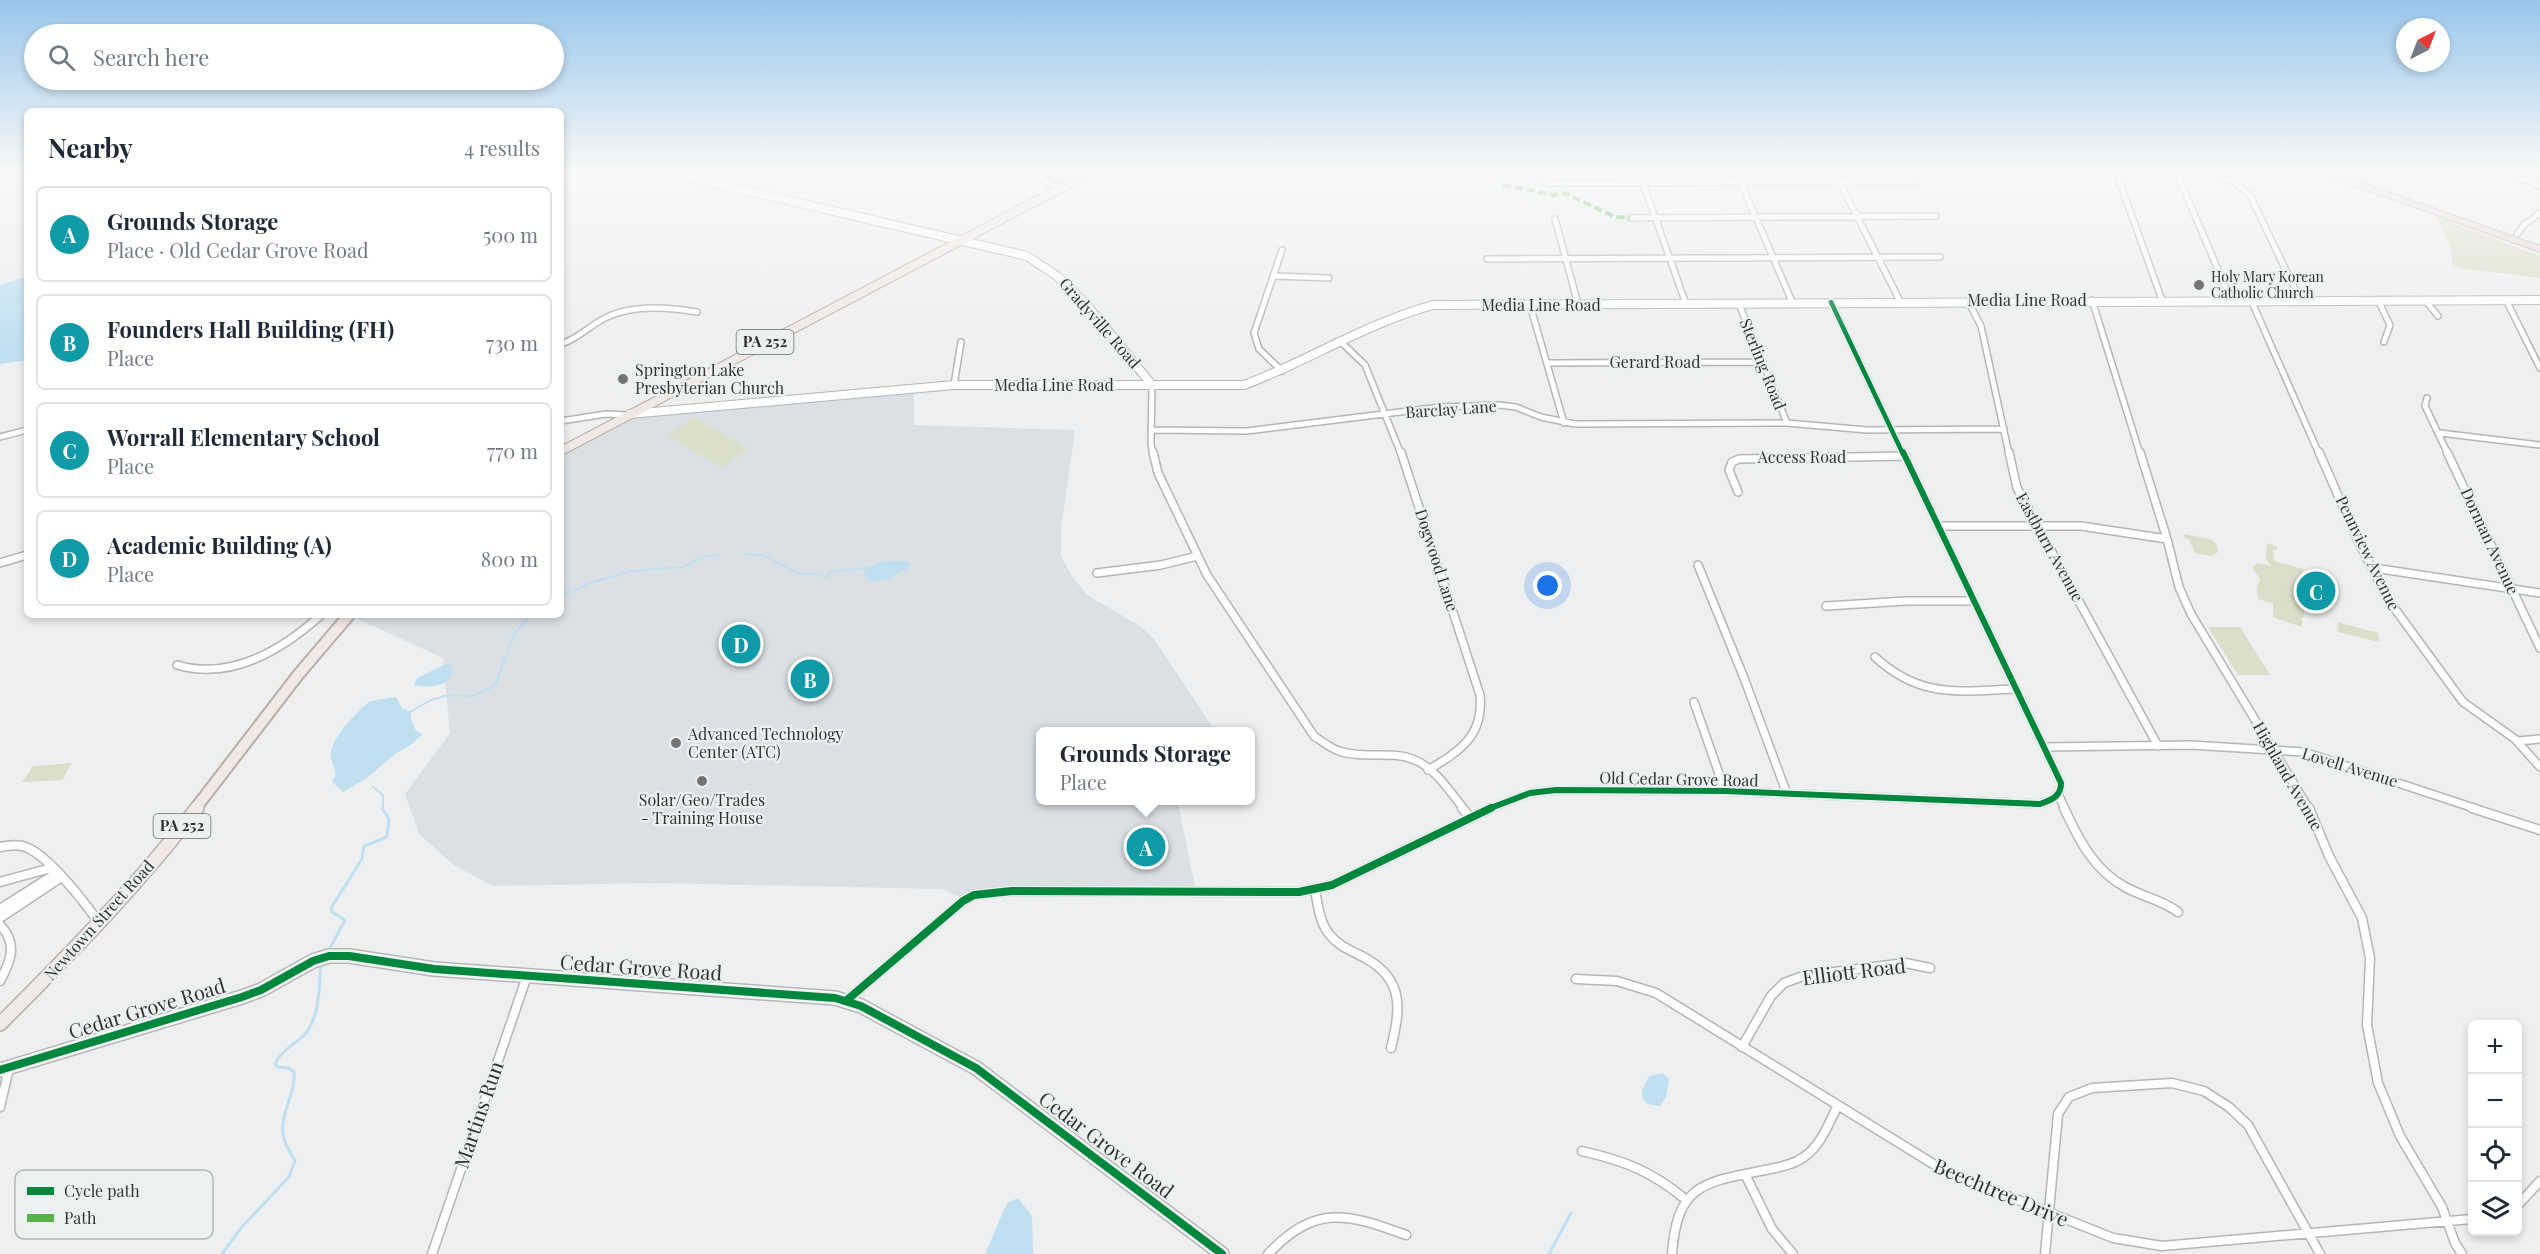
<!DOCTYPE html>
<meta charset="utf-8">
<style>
:root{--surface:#fff;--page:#f2f2f3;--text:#1f2937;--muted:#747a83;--line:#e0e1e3;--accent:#0f766e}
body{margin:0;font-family:"Playfair Display",serif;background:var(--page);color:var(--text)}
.controls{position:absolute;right:18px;bottom:18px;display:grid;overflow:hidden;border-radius:9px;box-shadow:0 3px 9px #0003}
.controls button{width:54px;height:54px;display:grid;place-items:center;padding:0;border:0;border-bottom:2px solid var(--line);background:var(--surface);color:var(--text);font:30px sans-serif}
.compass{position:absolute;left:2396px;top:18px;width:54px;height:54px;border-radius:50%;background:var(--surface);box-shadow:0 3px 9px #0003;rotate:42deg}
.you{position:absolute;left:1548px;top:586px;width:21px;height:21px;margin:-15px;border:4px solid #fff;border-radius:50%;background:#1a73e8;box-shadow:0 0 0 9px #1a73e833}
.badge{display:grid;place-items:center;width:39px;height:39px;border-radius:50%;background:var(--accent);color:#fff;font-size:20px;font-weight:700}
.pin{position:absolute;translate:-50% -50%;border:3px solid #fff;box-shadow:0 2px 6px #0006}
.popup{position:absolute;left:1036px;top:727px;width:219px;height:78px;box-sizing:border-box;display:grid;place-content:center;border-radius:9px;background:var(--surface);filter:drop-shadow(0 2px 4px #0005);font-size:20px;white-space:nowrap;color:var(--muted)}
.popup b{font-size:22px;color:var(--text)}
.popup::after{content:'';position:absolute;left:50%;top:100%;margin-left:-12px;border:12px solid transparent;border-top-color:var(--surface)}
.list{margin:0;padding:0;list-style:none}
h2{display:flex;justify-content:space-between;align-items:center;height:78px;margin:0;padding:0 24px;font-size:26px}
h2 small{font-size:20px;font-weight:400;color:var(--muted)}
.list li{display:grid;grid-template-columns:39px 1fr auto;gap:18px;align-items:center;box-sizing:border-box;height:96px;margin:0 12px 12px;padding:0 12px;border:2px solid var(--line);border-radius:9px}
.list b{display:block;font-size:22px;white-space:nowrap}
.list p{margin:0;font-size:20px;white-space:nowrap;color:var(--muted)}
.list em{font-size:20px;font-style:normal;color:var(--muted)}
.icon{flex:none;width:33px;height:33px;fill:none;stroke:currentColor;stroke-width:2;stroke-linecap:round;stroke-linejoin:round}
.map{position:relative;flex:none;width:2540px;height:1254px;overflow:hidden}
.search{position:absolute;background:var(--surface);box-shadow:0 3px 9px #0003;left:24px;top:24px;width:540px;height:66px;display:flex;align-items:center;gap:15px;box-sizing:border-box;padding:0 21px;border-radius:33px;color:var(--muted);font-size:22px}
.panel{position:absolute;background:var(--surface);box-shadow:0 3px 9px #0003;left:24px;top:108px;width:540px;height:510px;border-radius:9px}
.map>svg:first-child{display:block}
.built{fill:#dbe0e4}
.green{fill:#dbdec8}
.water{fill:#c0e0f1}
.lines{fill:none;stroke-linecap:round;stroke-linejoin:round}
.stream-far1{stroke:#c0e0f1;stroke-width:2}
.stream{stroke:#c0e0f1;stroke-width:3}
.street-far2-casing{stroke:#b5b6b7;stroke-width:8}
.street-far1-casing{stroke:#b5b6b7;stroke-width:10}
.street-casing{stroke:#b5b6b7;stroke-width:11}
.secondary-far1-casing{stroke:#b5b6b7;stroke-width:10}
.secondary-casing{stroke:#b5b6b7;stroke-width:16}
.primary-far2-casing{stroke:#bbaea8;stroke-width:10}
.primary-far1-casing{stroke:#bbaea8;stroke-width:14}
.primary-casing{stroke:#bbaea8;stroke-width:16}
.highway-casing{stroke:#bbaea8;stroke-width:2}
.street-far2{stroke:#fcfdfd;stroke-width:5}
.street-far1{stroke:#fcfdfd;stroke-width:7}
.street{stroke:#fcfdfd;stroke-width:8}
.secondary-far1{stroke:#fcfdfd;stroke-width:8}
.secondary{stroke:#fcfdfd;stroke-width:13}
.primary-far2{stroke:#f1e9e6;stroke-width:8}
.primary-far1{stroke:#f1e9e6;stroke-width:10}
.primary{stroke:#f1e9e6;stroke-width:13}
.highway{fill:#e9dbd6;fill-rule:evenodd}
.quiet{stroke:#56b246;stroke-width:4;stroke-dasharray:8 4;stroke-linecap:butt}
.cycleway-far2-casing{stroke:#edf0f1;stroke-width:8}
.cycleway-far1-casing{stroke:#edf0f1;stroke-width:10}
.cycleway-casing{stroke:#edf0f1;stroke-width:11}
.cycleway-far2{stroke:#00873e;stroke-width:4.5}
.cycleway-far1{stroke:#00873e;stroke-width:6}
.cycleway{stroke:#00873e;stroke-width:8}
.poi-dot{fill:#747475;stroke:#edf0f1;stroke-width:2}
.labels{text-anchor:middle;stroke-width:4.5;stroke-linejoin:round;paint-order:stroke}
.far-poi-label{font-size:14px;fill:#323233;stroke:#edf0f1;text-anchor:start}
.shield{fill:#edf0f1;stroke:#6a6b6c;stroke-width:1.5}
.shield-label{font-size:15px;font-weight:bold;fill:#323233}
.street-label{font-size:16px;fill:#323233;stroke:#edf0f1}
.poi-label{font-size:16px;fill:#323233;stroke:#edf0f1;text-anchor:start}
.near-street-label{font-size:20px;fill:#323233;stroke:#edf0f1}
.key{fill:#edf0f1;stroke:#b5b7b8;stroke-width:1.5}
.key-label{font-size:16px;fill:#323233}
</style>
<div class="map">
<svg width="2540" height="1254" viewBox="0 0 2540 1254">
<rect width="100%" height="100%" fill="#eeeff0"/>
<path class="built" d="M 914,389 L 914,425 L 1075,430 L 1061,529 L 1061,556 L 1072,576 L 1087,595 L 1140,626 L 1154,639 L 1215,731 L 1041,732 L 1041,800 L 1185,801 L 1178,803 L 1195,887 L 1011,887 L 991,888 L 973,892 L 961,898 L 943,889 L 652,883 L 493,886 L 454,865 L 419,834 L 405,794 L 450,733 L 443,658 L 349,615 L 561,615 L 561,451 L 627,415 Z"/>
<path class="green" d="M 2437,217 L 2540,256 L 2540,278 L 2461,268 L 2452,264 L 2451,250 Z
M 694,417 L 748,449 L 721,467 L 667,435 Z
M 2186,534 C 2198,539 2218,534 2218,552 L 2212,556 L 2195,553 L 2189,540 L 2183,536 Z
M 2267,543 L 2277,547 L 2277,550 L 2273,550 L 2274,561 L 2303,569 L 2304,617 L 2302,617 L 2302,627 L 2273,617 L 2273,603 L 2258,599 L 2257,588 L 2260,579 L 2252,567 L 2257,563 L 2271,566 L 2266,558 Z
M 2337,622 L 2378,633 L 2379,642 L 2338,632 Z
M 2208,627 L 2240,627 L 2270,675 L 2238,675 Z
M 72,763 L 62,780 L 22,782 L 33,766 Z"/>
<path class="water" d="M 27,276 L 27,360 L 0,364 L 0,285 Z
M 906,561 L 911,564 C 908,570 905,570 899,573 C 886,581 876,586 863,575 C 871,559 890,561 906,561 Z
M 446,664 L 451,665 C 458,686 428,689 414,685 L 417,678 Z
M 396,697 L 402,708 L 411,712 L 411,719 L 416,731 L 423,734 L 412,744 L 395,754 L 367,778 L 343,792 L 332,782 C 341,771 328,763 331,751 C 336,733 356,713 370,701 Z
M 1663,1073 L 1669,1079 L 1666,1097 L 1660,1106 C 1637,1105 1639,1090 1650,1076 Z
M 1018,1198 L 1032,1216 L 1033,1254 L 985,1254 L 1007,1203 Z"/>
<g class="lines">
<path class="stream-far1" d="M 745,554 L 764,555 L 799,574 L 821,574 L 824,577 L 828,576 L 829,572 L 867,568
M 561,596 L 590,583 L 631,571 L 683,567 L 706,556 L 719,555
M 408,713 L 431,700 L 448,695 L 473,696 L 489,689 L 496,683 L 514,634 L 531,615
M 373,787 L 383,795 L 383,809"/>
<path class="stream" d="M 328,952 L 345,920 L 332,912 L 331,908 L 362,859 L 364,846 L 387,837 L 389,819 L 382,808
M 222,1254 L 241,1228 L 289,1177 L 295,1161 C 291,1153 284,1144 283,1134 C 280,1112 296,1094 294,1072 L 289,1068 L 277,1067 L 275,1064 C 281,1050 295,1045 305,1034 C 320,1017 319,986 321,965
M 1549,1254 L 1571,1213"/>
<g class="street-far2-casing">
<path id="street-far2" d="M 1004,169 L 1043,179 L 1059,189
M 1543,169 L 1547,183 L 1916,182
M 1638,169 L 1686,304
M 1735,169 L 1793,304
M 1833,169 L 1900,301
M 2115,169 L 2162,300
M 2175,169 L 2231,300
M 2203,169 L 2234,182 L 2250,195 L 2300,300
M 2499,169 L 2540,186
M 2354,184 L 2367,169
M 1630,218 L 1936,216
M 1555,219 L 1578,304
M 2517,234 L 2524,225 L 2540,213
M 1282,250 L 1254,333 L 1259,349 L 1282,371
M 1487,259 L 1940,257
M 1275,276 L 1329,278
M 2092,300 L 2140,454
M 2251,300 L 2319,454
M 2378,300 L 2390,325 L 2384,342
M 2425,300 L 2438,316
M 2506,300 L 2540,368
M 1968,301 L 1981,326 L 2009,454
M 1831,302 L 1903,454
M 1739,304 L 1787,423
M 1530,305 L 1564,423
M 1341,342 L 1365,365 L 1401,454
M 561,344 C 578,339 589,326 605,318 C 632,304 668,307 697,312
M 1547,363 L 1763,362
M 954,385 L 961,342
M 1152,385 L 1151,444 L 1153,454
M 2427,398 L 2425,406 L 2448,454
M 561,421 L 606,414 L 627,415
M 1151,430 L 1247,431 L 1440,407 L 1499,405 L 1516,407 L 1541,417 L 1575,424 L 1787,423 L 1867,430 L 2004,429
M 2440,433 L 2540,445
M 0,437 L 27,430"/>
</g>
<g class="street-far1-casing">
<path id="street-far1" d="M 1153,452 L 1158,473 L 1207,575 L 1314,736 C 1323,742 1331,749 1342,752 C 1366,759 1391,750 1415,760 C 1436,769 1450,792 1464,809
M 1401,452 L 1480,695 C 1484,736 1460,751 1428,770
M 2009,452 L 2017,488 L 2158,746
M 2140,452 L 2167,539 L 2179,587 L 2191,614 L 2309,809
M 2319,452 L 2358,541 L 2387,598 L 2463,702 L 2515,739 L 2540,767
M 2447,452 L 2540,648
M 1738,492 L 1729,470 L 1732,462 L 1739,459 L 1906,456
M 1938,526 L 2081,526 L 2167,539
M 0,563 L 27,555
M 1698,565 L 1744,678 L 1787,794
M 2374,568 L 2540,593
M 1097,573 L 1161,565 L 1197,556
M 1826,606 L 1906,601 L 1973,601
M 1875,657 C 1921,699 1958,691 2016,689
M 177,665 C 231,681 282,650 321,615
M 1694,702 L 1725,791
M 2518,741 L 2540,739
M 2044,747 L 2191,745 L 2304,752 L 2477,809
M 2059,796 L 2065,809
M 1488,809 L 1530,793 L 1556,790 L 1725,791 L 2040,804 C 2051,800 2061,797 2061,783 L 1903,452"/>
</g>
<g class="street-casing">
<path id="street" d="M 1462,808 L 1470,817
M 2064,808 C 2079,840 2094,871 2127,888 C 2144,897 2162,900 2178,912
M 2309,808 L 2329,856 L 2362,918 L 2370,958 L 2367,1025 L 2378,1083 L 2400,1136 L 2442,1207 L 2455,1243 L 2462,1254
M 2472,808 L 2540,830
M 0,847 C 9,845 20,844 28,848 C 50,858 84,902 98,921
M 0,882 L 51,868
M 1315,890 C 1318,905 1319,921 1329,934 C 1339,947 1353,951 1367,959 C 1405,981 1400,1011 1391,1048
M 0,909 L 55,874
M 0,918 L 60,878
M 0,925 C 18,943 11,961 0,981
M 1576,979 L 1617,981 L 1656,993 L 1943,1170 L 2113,1238 L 2162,1246 L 2472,1219
M 847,1000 L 963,901 L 974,895 L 1012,891 L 1299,892 L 1332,885 L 1491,808
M 1742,1047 L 1771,996 L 1784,983 L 1803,976 L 1905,963 L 1930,968
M 0,1107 L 9,1068
M 1582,1151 C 1625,1161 1651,1171 1685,1199
M 1745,1174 L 1772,1229 L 1793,1254
M 2518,1205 L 2540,1181
M 432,1254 L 527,976
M 1268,1254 C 1316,1204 1346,1213 1406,1235
M 1672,1254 C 1677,1184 1704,1182 1765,1170 C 1779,1167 1793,1165 1804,1157 C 1821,1145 1828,1125 1837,1107
M 2045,1254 L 2058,1114 L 2069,1097 L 2092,1088 L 2172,1083 L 2204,1091 L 2229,1107 L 2248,1125 L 2320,1254"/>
</g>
<g class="secondary-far1-casing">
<path id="secondary-far1" d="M 653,169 L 1027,256 L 1057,276 L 1086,304 L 1152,385
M 630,414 L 954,385 L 1244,385 C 1308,361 1367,323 1433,305 L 2540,300"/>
</g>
<g class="secondary-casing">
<path id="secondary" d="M 0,1070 L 242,997 L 261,990 L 313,961 L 329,956 L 349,956 L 434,969 L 835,998 L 861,1006 L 976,1068 L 1222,1254"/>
</g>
<g class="primary-far2-casing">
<path id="primary-far2" d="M 561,451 L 1097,169"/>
</g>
<g class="primary-far1-casing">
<path id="primary-far1" d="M 195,809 L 298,675 L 349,615"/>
</g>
<g class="primary-casing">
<path id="primary" d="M 0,1024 C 69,955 138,885 197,808"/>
</g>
<g class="highway-casing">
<path id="highway" d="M 2308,169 L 2323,169 L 2540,246 L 2540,252 Z"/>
</g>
<use href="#street-far2" class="street-far2"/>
<use href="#street-far1" class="street-far1"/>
<use href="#street" class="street"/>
<use href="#secondary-far1" class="secondary-far1"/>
<use href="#secondary" class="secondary"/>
<use href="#primary-far2" class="primary-far2"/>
<use href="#primary-far1" class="primary-far1"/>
<use href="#primary" class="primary"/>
<use href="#highway" class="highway"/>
<path class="quiet" d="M 1503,185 L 1554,195 L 1565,193 L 1615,217 L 1630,218"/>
<g class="cycleway-far2-casing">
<path id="cycleway-far2" d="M 1831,302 L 1903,454"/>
</g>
<g class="cycleway-far1-casing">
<path id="cycleway-far1" d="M 1488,809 L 1530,793 L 1556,790 L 1725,791 L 2040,804 C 2051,800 2061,797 2061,783 L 1903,452"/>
</g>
<g class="cycleway-casing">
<path id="cycleway" d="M 847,1000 L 963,901 L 974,895 L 1012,891 L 1299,892 L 1332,885 L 1491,808
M 0,1070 L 242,997 L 261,990 L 313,961 L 329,956 L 349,956 L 434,969 L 835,998 L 861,1006 L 976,1068 L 1222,1254"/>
</g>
<use href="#cycleway-far2" class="cycleway-far2"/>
<use href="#cycleway-far1" class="cycleway-far1"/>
<use href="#cycleway" class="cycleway"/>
</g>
<linearGradient id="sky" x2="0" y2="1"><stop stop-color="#98c6ec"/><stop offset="0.49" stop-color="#f7f8f8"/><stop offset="1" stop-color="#f7f8f8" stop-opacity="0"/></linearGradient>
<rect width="2540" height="345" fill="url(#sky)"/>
<g class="poi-dot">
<circle cx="2199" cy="285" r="6"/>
<circle cx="623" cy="379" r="6"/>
<circle cx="676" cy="743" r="6"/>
<circle cx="702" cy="781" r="6"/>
</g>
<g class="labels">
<g class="far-poi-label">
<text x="2211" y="282">Holy Mary Korean<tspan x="2211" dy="16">Catholic Church</tspan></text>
</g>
<g class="shield">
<rect x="736.5" y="330" width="57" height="24" rx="4.5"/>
<rect x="153.5" y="814" width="57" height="24" rx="4.5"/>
</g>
<g class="shield-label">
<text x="765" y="347">PA 252</text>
<text x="182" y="831">PA 252</text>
</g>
<g class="street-label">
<text x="2027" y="306">Media Line Road</text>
<text x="1541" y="311">Media Line Road</text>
<text transform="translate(1100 323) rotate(49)" y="6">Gradyville Road</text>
<text x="1655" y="368">Gerard Road</text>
<text transform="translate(1763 364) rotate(68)" y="6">Sterling Road</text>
<text x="1054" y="391">Media Line Road</text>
<text transform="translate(1451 409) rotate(-4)" y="6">Barclay Lane</text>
<text x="1802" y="463">Access Road</text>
<text transform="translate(2490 541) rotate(65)" y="6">Dorman Avenue</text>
<text transform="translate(2050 547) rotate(61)" y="6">Eastburn Avenue</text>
<text transform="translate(2368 553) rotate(64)" y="6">Pennview Avenue</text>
<text transform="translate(1437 560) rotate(72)" y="6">Dogwood Lane</text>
<text transform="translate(2350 767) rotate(17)" y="6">Lovell Avenue</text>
<text transform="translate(2288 776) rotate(60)" y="6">Highland Avenue</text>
<text transform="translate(1679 779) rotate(1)" y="6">Old Cedar Grove Road</text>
<text transform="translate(99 920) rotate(-48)" y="6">Newtown Street Road</text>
</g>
<g class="poi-label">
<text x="635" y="376">Springton Lake<tspan x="635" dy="18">Presbyterian Church</tspan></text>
<text x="688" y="740">Advanced Technology<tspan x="688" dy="18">Center (ATC)</tspan></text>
<text x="702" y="806" text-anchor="middle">Solar/Geo/Trades<tspan x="702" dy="18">- Training House</tspan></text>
</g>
<g class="near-street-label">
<text transform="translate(641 968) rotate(4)" y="7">Cedar Grove Road</text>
<text transform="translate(1854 972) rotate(-7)" y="7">Elliott Road</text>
<text transform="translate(147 1009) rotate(-17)" y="7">Cedar Grove Road</text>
<text transform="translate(479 1115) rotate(-71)" y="7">Martins Run</text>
<text transform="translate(1106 1145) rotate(37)" y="7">Cedar Grove Road</text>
<text transform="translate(2001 1193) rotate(23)" y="7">Beechtree Drive</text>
</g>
</g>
<rect x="15" y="1170" width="198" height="69" rx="9" class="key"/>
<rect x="27" y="1187" width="27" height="8" fill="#00873e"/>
<rect x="27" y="1214" width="27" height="8" fill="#56b246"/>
<g class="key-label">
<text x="64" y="1197">Cycle path</text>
<text x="64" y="1224">Path</text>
</g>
</svg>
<div class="controls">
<button>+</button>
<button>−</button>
<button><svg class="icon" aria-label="locate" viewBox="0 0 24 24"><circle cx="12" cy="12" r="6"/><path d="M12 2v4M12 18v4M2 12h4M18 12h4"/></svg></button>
<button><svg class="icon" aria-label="layers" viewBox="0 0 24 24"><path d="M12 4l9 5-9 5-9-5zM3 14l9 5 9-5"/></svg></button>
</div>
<svg class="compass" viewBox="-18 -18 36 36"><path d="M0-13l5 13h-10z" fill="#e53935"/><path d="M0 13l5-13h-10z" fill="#747a83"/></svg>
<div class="you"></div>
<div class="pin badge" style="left:1146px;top:847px;background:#0f9aa8">A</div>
<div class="popup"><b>Grounds Storage</b>Place</div>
<div class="pin badge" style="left:810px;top:679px;background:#0f9aa8">B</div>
<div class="pin badge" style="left:2316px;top:591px;background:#0f9aa8">C</div>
<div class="pin badge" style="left:741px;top:644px;background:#0f9aa8">D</div>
<div class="search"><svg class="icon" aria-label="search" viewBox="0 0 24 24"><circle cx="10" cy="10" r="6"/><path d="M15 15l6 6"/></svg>Search here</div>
<section class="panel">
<h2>Nearby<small>4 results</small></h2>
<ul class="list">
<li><span class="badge" style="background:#0f9aa8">A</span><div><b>Grounds Storage</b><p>Place · Old Cedar Grove Road</p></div><em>500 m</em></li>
<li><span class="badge" style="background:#0f9aa8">B</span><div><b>Founders Hall Building (FH)</b><p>Place</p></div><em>730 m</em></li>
<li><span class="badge" style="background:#0f9aa8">C</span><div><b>Worrall Elementary School</b><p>Place</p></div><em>770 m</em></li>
<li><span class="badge" style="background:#0f9aa8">D</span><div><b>Academic Building (A)</b><p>Place</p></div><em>800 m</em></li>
</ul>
</section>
</div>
